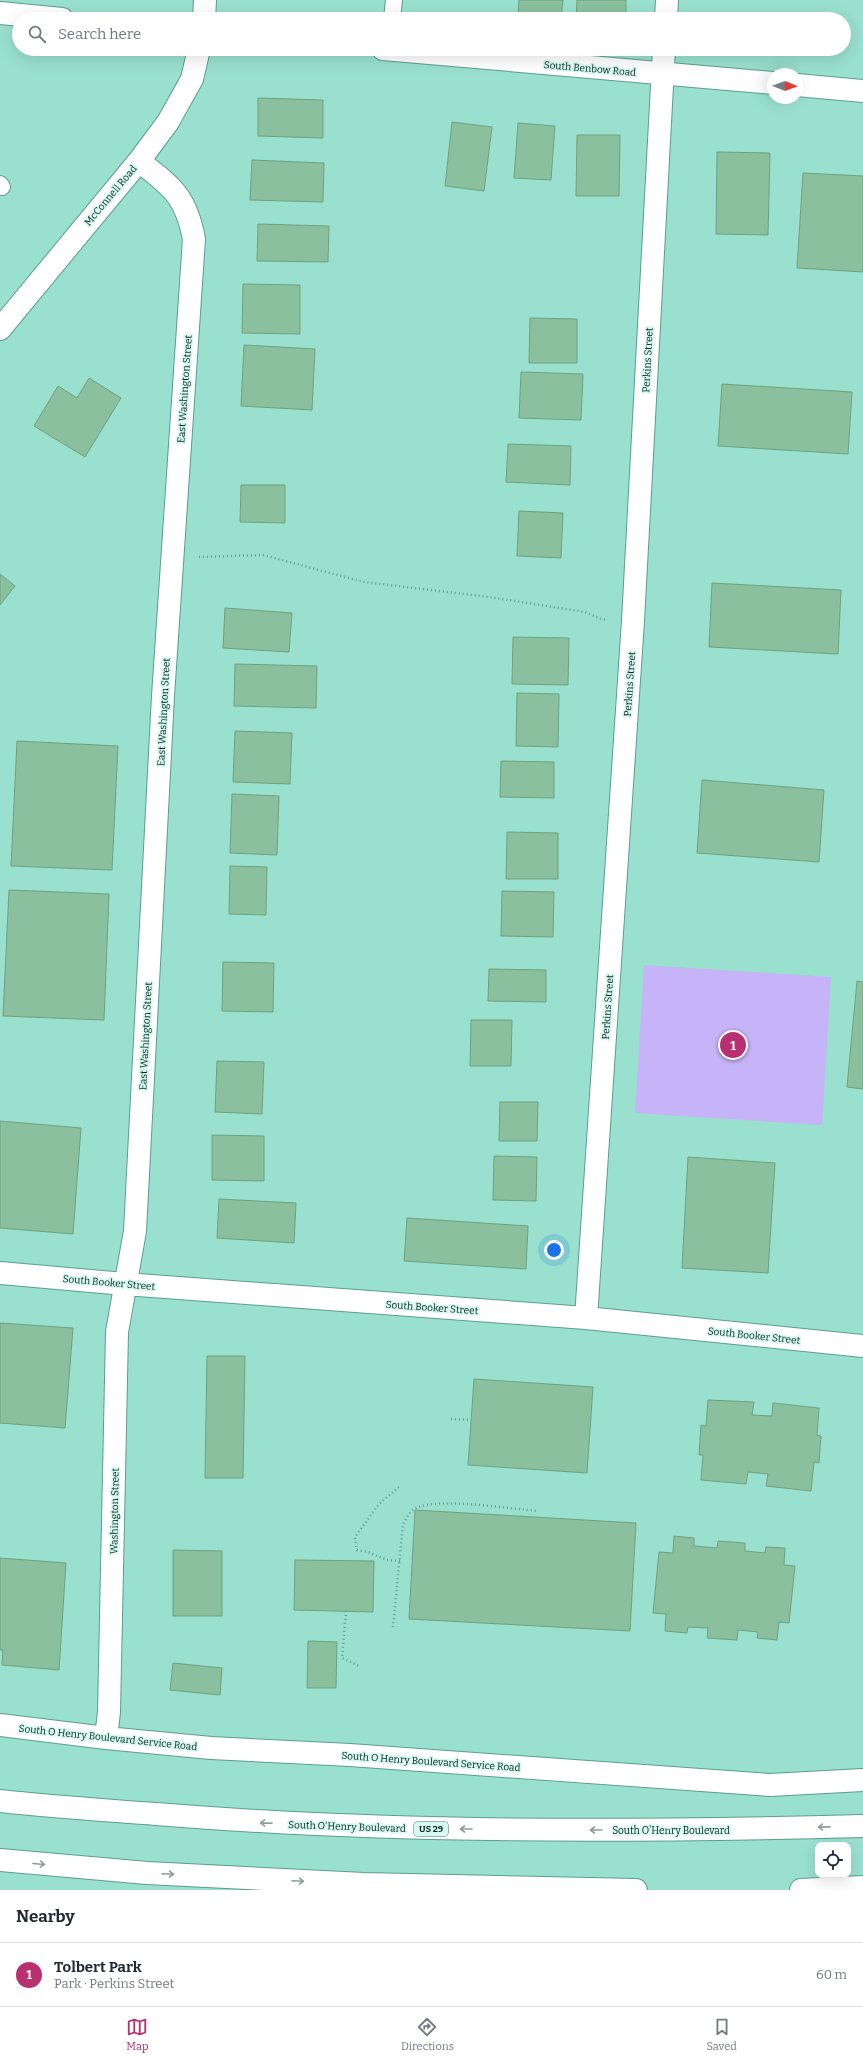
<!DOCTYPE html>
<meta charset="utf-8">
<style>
:root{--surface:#fff;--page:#f6f6f7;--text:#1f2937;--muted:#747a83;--line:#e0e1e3;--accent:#b83070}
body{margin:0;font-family:Bitter,serif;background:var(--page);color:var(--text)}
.controls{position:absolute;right:12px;bottom:12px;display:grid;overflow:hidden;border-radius:8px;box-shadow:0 4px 16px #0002}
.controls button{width:36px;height:36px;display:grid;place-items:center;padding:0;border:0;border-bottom:1px solid var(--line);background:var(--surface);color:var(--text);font:20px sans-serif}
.compass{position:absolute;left:767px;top:68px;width:36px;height:36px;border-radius:50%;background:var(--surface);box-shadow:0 4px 16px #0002;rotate:91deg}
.you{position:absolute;left:554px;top:1250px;width:14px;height:14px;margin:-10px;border:3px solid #fff;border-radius:50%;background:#1a73e8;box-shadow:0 0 0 6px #1a73e833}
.badge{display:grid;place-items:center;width:26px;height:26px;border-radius:50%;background:var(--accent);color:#fff;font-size:13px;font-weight:700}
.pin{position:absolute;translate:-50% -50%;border:2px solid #fff;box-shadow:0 1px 4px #0006}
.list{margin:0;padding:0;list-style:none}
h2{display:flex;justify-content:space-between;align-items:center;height:52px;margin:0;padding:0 16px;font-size:17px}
h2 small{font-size:13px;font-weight:400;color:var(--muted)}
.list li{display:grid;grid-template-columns:26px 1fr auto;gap:12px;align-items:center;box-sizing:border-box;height:64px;padding:0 16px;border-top:1px solid var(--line)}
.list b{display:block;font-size:15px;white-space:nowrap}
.list p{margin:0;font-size:13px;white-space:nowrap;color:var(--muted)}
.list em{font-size:13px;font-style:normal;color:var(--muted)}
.icon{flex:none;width:22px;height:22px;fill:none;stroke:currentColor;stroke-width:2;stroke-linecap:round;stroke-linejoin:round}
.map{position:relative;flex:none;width:863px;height:1890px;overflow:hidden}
.search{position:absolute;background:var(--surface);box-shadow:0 4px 16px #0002;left:12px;right:12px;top:12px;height:44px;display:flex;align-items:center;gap:10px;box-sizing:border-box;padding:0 14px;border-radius:22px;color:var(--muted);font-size:15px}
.sheet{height:116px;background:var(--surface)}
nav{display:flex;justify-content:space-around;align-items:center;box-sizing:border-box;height:56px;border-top:1px solid var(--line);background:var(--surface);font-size:11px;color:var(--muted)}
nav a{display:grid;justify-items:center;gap:2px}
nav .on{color:var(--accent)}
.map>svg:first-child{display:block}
.green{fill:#c6b3f8}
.building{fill:#8ac09e;stroke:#6da281}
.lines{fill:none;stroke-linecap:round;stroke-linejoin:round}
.lane-casing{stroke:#5b9f8e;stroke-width:18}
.street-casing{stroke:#5b9f8e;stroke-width:24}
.secondary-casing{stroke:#5b9f8e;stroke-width:24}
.highway-casing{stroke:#5b9f8e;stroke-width:24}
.path{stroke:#669e90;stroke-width:2.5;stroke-dasharray:1 3;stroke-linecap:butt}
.lane{stroke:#fff;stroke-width:16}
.street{stroke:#fff;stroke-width:22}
.secondary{stroke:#fff;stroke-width:22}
.highway{stroke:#fff;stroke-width:22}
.oneway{stroke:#8f9d9a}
.labels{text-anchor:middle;stroke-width:3.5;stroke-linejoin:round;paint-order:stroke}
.shield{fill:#d7f9f0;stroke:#45655d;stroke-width:1}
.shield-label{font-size:9px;font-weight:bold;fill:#07251e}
.street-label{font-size:10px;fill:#07251e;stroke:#d7f9f0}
</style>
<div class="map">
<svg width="863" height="1890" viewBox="0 0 863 1890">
<rect width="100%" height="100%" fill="#9ae0ce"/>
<path class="green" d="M 644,965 L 831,977 L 822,1125 L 635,1113 Z"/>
<path class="building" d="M 519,0 L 563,0 L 561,19 L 518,16 Z
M 577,0 L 626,0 L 626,19 L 576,19 Z
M 258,98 L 323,100 L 323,138 L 258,136 Z
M 452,122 L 492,127 L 484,191 L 445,186 Z
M 518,123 L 555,126 L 551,180 L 514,178 Z
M 577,135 L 620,135 L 619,196 L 576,196 Z
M 717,152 L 770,153 L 768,235 L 716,234 Z
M 252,160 L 324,163 L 323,202 L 250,200 Z
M 803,173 L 863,176 L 863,272 L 797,268 Z
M 258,224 L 329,226 L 328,262 L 257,261 Z
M 243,284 L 300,285 L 300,334 L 242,333 Z
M 530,318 L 577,319 L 577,363 L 529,363 Z
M 244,345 L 315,349 L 312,410 L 241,406 Z
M 521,372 L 583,374 L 581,420 L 519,418 Z
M 89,378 L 121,398 L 85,457 L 34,426 L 58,386 L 77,398 Z
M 722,384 L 852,392 L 848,454 L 718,446 Z
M 508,444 L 571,446 L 570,485 L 506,482 Z
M 241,485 L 285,485 L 285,523 L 240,522 Z
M 519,511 L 563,513 L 561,558 L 517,556 Z
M 0,574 L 15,586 L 0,605 Z
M 712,583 L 841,590 L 838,654 L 709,647 Z
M 225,608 L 292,613 L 289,652 L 223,648 Z
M 513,637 L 569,638 L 568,685 L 512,684 Z
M 235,664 L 317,666 L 316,708 L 234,706 Z
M 517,693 L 559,694 L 558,747 L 516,746 Z
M 235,731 L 292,733 L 290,784 L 233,782 Z
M 17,741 L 118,746 L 112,870 L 11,866 Z
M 501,761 L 554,762 L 554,798 L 500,797 Z
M 702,780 L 824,790 L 819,862 L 697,853 Z
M 232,794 L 279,796 L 277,855 L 230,853 Z
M 507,832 L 558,833 L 558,879 L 506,879 Z
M 230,866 L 267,867 L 266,915 L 229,914 Z
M 9,890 L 109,894 L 104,1020 L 3,1016 Z
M 502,891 L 554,892 L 553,937 L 501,936 Z
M 223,962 L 274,963 L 273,1012 L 222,1011 Z
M 489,969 L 546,970 L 546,1002 L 488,1001 Z
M 857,981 L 863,982 L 863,1089 L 847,1087 Z
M 471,1020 L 512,1020 L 511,1066 L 470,1066 Z
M 217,1061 L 264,1062 L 262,1114 L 215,1112 Z
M 500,1102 L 538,1102 L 537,1141 L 499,1141 Z
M 0,1121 L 81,1128 L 73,1234 L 0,1228 Z
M 212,1135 L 264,1136 L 264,1181 L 212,1180 Z
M 494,1156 L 537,1157 L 536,1201 L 493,1200 Z
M 688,1157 L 775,1163 L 768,1273 L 682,1268 Z
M 219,1199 L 296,1203 L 294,1243 L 217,1238 Z
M 407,1218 L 528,1226 L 526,1269 L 404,1261 Z
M 0,1323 L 73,1328 L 65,1428 L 0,1423 Z
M 207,1356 L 245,1356 L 243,1478 L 205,1478 Z
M 474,1379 L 593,1387 L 587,1473 L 468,1465 Z
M 708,1400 L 754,1402 L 752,1415 L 772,1416 L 773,1403 L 819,1408 L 817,1435 L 821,1436 L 819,1463 L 814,1462 L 811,1491 L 766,1486 L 768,1474 L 748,1472 L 746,1484 L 701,1480 L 703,1455 L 699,1455 L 701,1425 L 706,1426 Z
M 415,1510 L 636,1523 L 630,1631 L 409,1619 Z
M 674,1536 L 694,1538 L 694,1546 L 717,1548 L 718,1541 L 745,1543 L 745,1551 L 765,1553 L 766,1547 L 785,1548 L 784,1565 L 795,1566 L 789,1623 L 779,1622 L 777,1640 L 757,1638 L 758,1632 L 738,1630 L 737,1640 L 707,1638 L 708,1628 L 688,1627 L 687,1633 L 665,1631 L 666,1614 L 653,1613 L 659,1552 L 673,1553 Z
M 173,1550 L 222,1551 L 222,1616 L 173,1616 Z
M 0,1558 L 66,1563 L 59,1670 L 2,1665 L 3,1650 L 0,1650 Z
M 295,1560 L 374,1561 L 373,1612 L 294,1610 Z
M 308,1641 L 337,1642 L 336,1688 L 307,1688 Z
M 173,1663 L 222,1668 L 220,1695 L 170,1690 Z"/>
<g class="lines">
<g class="lane-casing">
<path id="lane" d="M 392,19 L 394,0
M 0,184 L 2,187"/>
</g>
<g class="street-casing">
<path id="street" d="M 666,19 L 667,0
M 0,1273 L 125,1284 L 586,1318 L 863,1346
M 586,1318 L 633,621 L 664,49
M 0,1725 L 106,1738 L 211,1748 L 350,1755 L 770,1785 L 863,1780
M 106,1738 L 109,1712 L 117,1332 L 135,1231 L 163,696 L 194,239 C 186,196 172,187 139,161"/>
</g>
<g class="secondary-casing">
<path id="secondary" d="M 0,13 L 62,19
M 204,19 L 205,0
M 383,49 L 773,83
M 797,85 L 863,91
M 0,329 L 139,161 L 168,122 L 192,79 L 199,49"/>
</g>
<g class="highway-casing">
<path id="highway" d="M 0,1801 C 52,1807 104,1810 156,1814 C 391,1833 627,1832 863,1826
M 0,1860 L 147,1873 L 364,1884 L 636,1890
M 801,1890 L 863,1887"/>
</g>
<path class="path" d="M 199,557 L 263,555 L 364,582 L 489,597 L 585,612 L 601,619 L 606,620
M 451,1419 L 471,1420
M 400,1561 L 387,1560 L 368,1552 L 357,1550 L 355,1537 L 379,1504 L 400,1486
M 346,1611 L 342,1658 L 359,1666
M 393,1627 L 403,1524 C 407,1518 409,1511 416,1508 C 438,1497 511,1509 538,1511"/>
<use href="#lane" class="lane"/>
<use href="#street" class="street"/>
<use href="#secondary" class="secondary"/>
<use href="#highway" class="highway"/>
</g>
<defs><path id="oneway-shaft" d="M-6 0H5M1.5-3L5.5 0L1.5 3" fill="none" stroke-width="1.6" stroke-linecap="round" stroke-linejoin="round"/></defs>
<g class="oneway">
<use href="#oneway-shaft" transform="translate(266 1823) rotate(-178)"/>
<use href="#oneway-shaft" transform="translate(824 1827) rotate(179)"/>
<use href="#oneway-shaft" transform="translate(466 1829) rotate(-180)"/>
<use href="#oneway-shaft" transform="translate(596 1830) rotate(-180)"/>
<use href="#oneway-shaft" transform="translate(39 1864) rotate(5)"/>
<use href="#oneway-shaft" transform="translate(168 1874) rotate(3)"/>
<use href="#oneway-shaft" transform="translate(298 1881) rotate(3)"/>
</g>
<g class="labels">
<rect class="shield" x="414" y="1822" width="34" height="14" rx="3"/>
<g class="shield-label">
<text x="431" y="1832">US 29</text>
</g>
<g class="street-label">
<text transform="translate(590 68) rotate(5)" y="4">South Benbow Road</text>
<text transform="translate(110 195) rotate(-50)" y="4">McConnell Road</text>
<text transform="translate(647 360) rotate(-87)" y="4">Perkins Street</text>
<text transform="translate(184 389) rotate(-86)" y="4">East Washington Street</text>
<text transform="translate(629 684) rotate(-86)" y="4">Perkins Street</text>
<text transform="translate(163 712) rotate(-87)" y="4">East Washington Street</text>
<text transform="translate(607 1007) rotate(-86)" y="4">Perkins Street</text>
<text transform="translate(145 1036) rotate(-87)" y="4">East Washington Street</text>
<text transform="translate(109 1282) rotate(5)" y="4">South Booker Street</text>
<text transform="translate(432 1307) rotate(4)" y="4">South Booker Street</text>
<text transform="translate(754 1335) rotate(6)" y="4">South Booker Street</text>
<text transform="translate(114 1511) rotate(-89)" y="4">Washington Street</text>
<text transform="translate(108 1737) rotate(6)" y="4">South O Henry Boulevard Service Road</text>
<text transform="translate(431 1761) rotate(4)" y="4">South O Henry Boulevard Service Road</text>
<text transform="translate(347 1826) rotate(2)" y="4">South O'Henry Boulevard</text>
<text x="671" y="1834">South O'Henry Boulevard</text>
</g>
</g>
</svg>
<div class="controls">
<button><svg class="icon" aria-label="locate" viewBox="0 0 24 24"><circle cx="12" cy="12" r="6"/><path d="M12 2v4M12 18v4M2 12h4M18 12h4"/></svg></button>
</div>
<svg class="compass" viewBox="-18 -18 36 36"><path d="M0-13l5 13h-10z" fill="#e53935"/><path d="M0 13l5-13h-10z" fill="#747a83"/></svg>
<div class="you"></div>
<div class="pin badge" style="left:733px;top:1045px">1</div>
<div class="search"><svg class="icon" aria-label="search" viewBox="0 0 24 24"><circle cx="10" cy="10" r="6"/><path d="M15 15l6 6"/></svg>Search here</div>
</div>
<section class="sheet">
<h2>Nearby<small></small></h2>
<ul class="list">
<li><span class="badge">1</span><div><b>Tolbert Park</b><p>Park · Perkins Street</p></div><em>60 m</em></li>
</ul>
</section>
<nav>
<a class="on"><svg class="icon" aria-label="map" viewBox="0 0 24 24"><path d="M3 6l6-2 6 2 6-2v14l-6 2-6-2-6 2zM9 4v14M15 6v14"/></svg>Map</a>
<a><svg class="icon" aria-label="directions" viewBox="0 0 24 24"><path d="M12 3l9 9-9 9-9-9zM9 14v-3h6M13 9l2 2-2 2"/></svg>Directions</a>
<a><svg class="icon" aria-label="saved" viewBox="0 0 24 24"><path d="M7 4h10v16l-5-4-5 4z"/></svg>Saved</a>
</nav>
